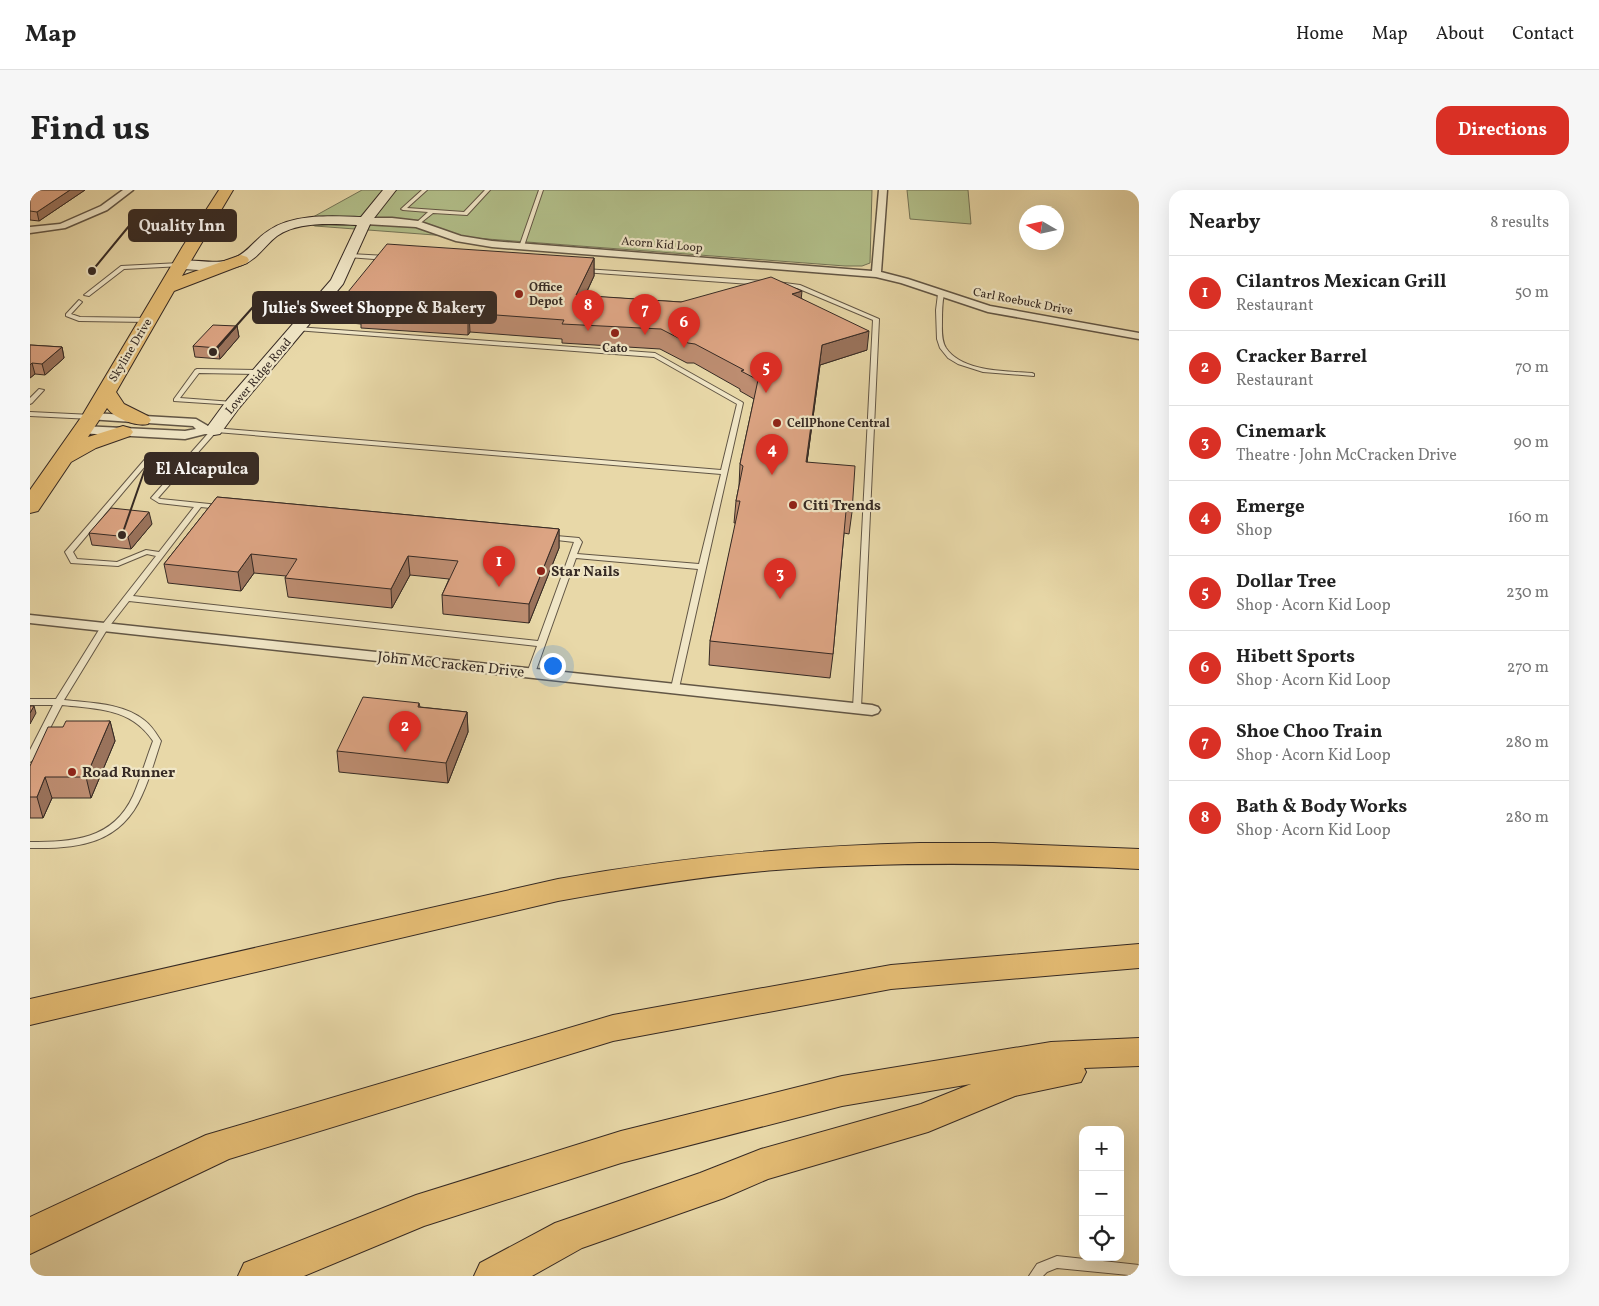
<!DOCTYPE html>
<meta charset="utf-8">
<style>
:root{--surface:#fff;--page:#f6f6f6;--text:#222;--muted:#767676;--line:#e0e0e0;--accent:#d93025}
body{margin:0;font-family:Vollkorn,serif;background:var(--page);color:var(--text)}
.controls{position:absolute;right:15px;bottom:15px;display:grid;overflow:hidden;border-radius:10px;box-shadow:0 5px 20px #0002}
.controls button{width:45px;height:45px;display:grid;place-items:center;padding:0;border:0;border-bottom:1px solid var(--line);background:var(--surface);color:var(--text);font:25px sans-serif}
.compass{position:absolute;left:989px;top:15px;width:45px;height:45px;border-radius:50%;background:var(--surface);box-shadow:0 5px 20px #0002;rotate:279deg}
.you{position:absolute;left:522px;top:475px;width:18px;height:18px;margin:-12px;border:4px solid #fff;border-radius:50%;background:#1a73e8;box-shadow:0 0 0 8px #1a73e833}
.badge{display:grid;place-items:center;width:32px;height:32px;border-radius:50%;background:var(--accent);color:#fff;font-size:16px;font-weight:700}
.pin{position:absolute;translate:-50% -41px;filter:drop-shadow(0 1px 2px #0008)}
.pin::after{content:'';position:absolute;top:26px;width:18px;height:15px;background:inherit;clip-path:polygon(0 0,100% 0,50% 100%)}
.list{margin:0;padding:0;list-style:none}
h2{display:flex;justify-content:space-between;align-items:center;height:65px;margin:0;padding:0 20px;font-size:21px}
h2 small{font-size:16px;font-weight:400;color:var(--muted)}
.list li{display:grid;grid-template-columns:32px 1fr auto;gap:15px;align-items:center;box-sizing:border-box;height:75px;padding:0 20px;border-top:1px solid var(--line)}
.list b{display:block;font-size:19px;white-space:nowrap}
.list p{margin:0;font-size:16px;white-space:nowrap;color:var(--muted)}
.list em{font-size:16px;font-style:normal;color:var(--muted)}
.icon{flex:none;width:28px;height:28px;fill:none;stroke:currentColor;stroke-width:2;stroke-linecap:round;stroke-linejoin:round}
.map{position:relative;flex:none;width:1109px;height:1086px;overflow:hidden;border-radius:15px}
header{display:flex;align-items:center;gap:30px;box-sizing:border-box;height:70px;padding:0 25px;background:var(--surface);border-bottom:1px solid var(--line)}
header strong{font-size:24px}
nav{display:flex;gap:28px;margin-inline-start:auto;font-size:18px}
.intro{display:flex;align-items:center;justify-content:space-between;box-sizing:border-box;height:120px;padding:0 30px}
h1{margin:0;font-size:35px}
.button{padding:12px 22px;border-radius:15px;background:var(--accent);color:#fff;font-size:18px;font-weight:700}
main{display:flex;gap:30px;padding:0 30px}
aside{flex:1;background:var(--surface);border-radius:15px;box-shadow:0 5px 20px #0002}
.map>svg:first-child{display:block}
.green{fill:#b2bf8a;stroke:#747457}
.lines{fill:none;stroke-linecap:round;stroke-linejoin:round}
.lane-casing{stroke:#625645;stroke-width:2}
.street-casing{stroke:#625645;stroke-width:3}
.secondary-casing{stroke:#362a24;stroke-width:2}
.highway-casing{stroke:#362a24;stroke-width:2}
.lane{fill:#f0e6c6;fill-rule:evenodd}
.street{fill:#f0e6c6;fill-rule:evenodd}
.secondary{fill:#f0e6c6;fill-rule:evenodd}
.highway{fill:#e4bc74;fill-rule:evenodd}
.wall{fill:#bd8d71;stroke:#362a24}
.shaded-wall{fill:#9a735c;stroke:#362a24}
.building{fill:#dca483;stroke:#362a24}
.poi-dot{fill:#8f2418;stroke:#f0e6c6;stroke-width:2}
.labels{text-anchor:middle;stroke-width:4.5;stroke-linejoin:round;paint-order:stroke}
.far-street-label{font-size:12px;fill:#362a24;stroke:#f0e6c6}
.far-poi-label{font-size:12px;font-weight:bold;fill:#362a24;stroke:#f0e6c6;text-anchor:start}
.poi-label{font-size:15px;font-weight:bold;fill:#362a24;stroke:#f0e6c6;text-anchor:start}
.street-label{font-size:15px;fill:#362a24;stroke:#f0e6c6}
.leader{fill:none;stroke:#362a24;stroke-width:2}
.callout-dot{fill:#362a24;stroke:#f0e6c6;stroke-width:2}
.callout{fill:#362a24;stroke:#362a24;stroke-width:2}
.callout-label{font-size:16px;text-anchor:middle;font-weight:bold;fill:#fff}
</style>
<header>
<strong>Map</strong>
<nav><a>Home</a><a>Map</a><a>About</a><a>Contact</a></nav>
</header>
<div class="intro"><h1>Find us</h1><a class="button">Directions</a></div>
<main>
<div class="map">
<svg width="1109" height="1086" viewBox="0 0 1109 1086">
<rect width="100%" height="100%" fill="#e8d8a8"/>
<filter id="stains"><feTurbulence type="fractalNoise" baseFrequency=".004" numOctaves="4"/><feColorMatrix values="0 0 0 0 .2 0 0 0 0 .09 0 0 0 0 .02 0 0 0 .5 -.17"/></filter>
<radialGradient id="worn" r=".72"><stop offset=".6" stop-color="#630" stop-opacity="0"/><stop offset="1" stop-color="#630" stop-opacity=".3"/></radialGradient>
<path class="green" d="M 332,0 L 842,0 L 840,73 L 832,76 L 815,76 L 285,36 L 274,32 Z
M 877,0 L 938,0 L 941,34 L 880,29 Z"/>
<g class="lines">
<g class="lane-casing">
<path id="lane" d="M 392,0 L 397,0 L 377,18 L 434,22 L 455,0 L 460,0 L 437,25 L 403,23 L 388,35 L 386,34 L 386,33 L 398,22 L 373,20 L 371,19 Z
M 509,0 L 513,0 L 494,56 L 489,57 Z
M 320,64 L 357,66 L 360,68 L 357,70 L 318,67 L 318,65 Z
M 150,73 L 152,74 L 152,76 L 94,79 L 59,106 L 54,105 L 91,76 Z
M 555,79 L 734,91 L 737,93 L 734,95 L 553,82 L 553,80 Z
M 747,92 L 770,95 L 849,129 L 831,518 L 827,521 L 823,518 L 843,130 L 767,98 L 745,95 L 745,93 Z
M 911,102 L 914,104 C 912,113 912,122 912,131 C 912,139 911,150 916,158 C 932,182 976,181 1002,183 L 1004,184 L 1004,186 L 953,182 L 928,174 L 918,168 L 910,158 L 907,149 L 906,120 L 908,104 Z
M 49,110 L 52,112 L 41,124 L 50,127 L 118,128 L 121,130 L 118,132 L 49,131 L 36,126 L 36,124 Z
M 267,137 L 625,163 L 712,212 L 713,213 L 649,498 L 645,501 L 641,498 L 668,379 L 546,368 L 505,483 L 501,485 L 497,483 L 507,456 L 99,411 L 78,438 L 34,510 C 60,513 93,513 114,530 C 122,536 126,543 131,551 C 125,569 120,588 112,605 C 91,654 48,659 0,658 L 0,652 C 42,652 83,650 103,606 C 111,588 116,569 123,551 C 101,518 68,519 32,515 L 4,569 L 0,572 L 0,560 L 23,515 L 0,515 L 0,509 L 26,509 L 72,435 L 126,366 L 117,364 L 88,376 L 41,373 L 35,362 L 116,268 L 118,267 L 121,269 L 43,362 L 47,369 L 87,372 L 116,360 L 129,362 L 164,317 L 129,313 L 121,308 L 182,239 L 184,238 L 691,280 L 707,214 L 624,167 L 265,140 L 264,139 ZM 186,242 L 691,284 L 669,374 L 547,364 L 552,352 L 549,348 L 515,345 L 515,349 L 518,349 L 544,352 L 508,451 L 103,406 L 171,317 L 189,319 L 193,317 L 189,315 L 131,309 L 128,308 Z
M 167,179 L 231,180 L 234,182 L 231,184 L 169,183 L 150,208 L 203,212 L 206,214 L 205,215 L 144,211 L 144,209 L 165,180 Z
M 9,199 L 14,200 L 2,213 L 0,214 L 0,208 Z
M 0,222 L 62,225 L 65,227 L 62,229 L 0,226 Z
M 1027,1066 L 1109,1075 L 1109,1086 L 1027,1078 L 1017,1082 L 1013,1086 L 999,1086 L 1007,1074 Z"/>
</g>
<g class="street-casing">
<path id="street" d="M 93,0 L 103,0 L 77,20 L 35,38 L 0,43 L 0,37 L 30,34 L 71,16 Z
M 849,0 L 857,0 L 851,82 L 878,89 L 960,116 L 1109,143 L 1109,149 L 958,122 L 871,93 L 846,87 L 462,57 L 426,51 L 386,37 L 335,34 L 331,31 L 335,28 L 362,28 L 388,31 L 431,46 L 462,51 L 842,81 Z
M 62,223 L 166,229 L 178,236 L 188,237 L 190,240 L 184,244 L 175,244 L 155,249 L 48,243 L 46,240 L 52,236 L 155,241 L 166,239 L 163,236 L 58,229 L 56,227 Z
M 0,425 L 842,515 L 848,517 L 850,520 L 848,523 L 842,525 L 0,433 Z"/>
</g>
<g class="secondary-casing">
<path id="secondary" d="M 353,0 L 366,0 L 341,32 L 313,94 L 209,218 L 190,244 L 184,245 L 178,244 L 175,240 L 197,210 L 301,90 L 327,35 C 302,34 269,31 247,46 C 235,55 227,70 212,75 C 192,82 171,80 150,79 L 145,78 L 143,75 L 145,72 C 163,67 184,76 202,69 C 217,64 225,49 238,41 C 263,23 302,26 331,27 Z"/>
</g>
<g class="highway-casing">
<path id="highway" d="M 189,0 L 203,0 L 152,86 L 211,65 L 217,67 L 219,70 L 217,73 L 144,101 L 86,202 L 94,214 L 118,226 L 121,230 L 118,234 C 106,237 84,228 77,218 L 58,247 L 93,236 L 100,238 L 103,242 L 100,246 L 66,258 L 41,272 L 8,321 L 0,323 L 0,300 L 52,226 L 153,56 Z
M 890,653 L 963,653 L 1109,659 L 1109,679 C 988,673 867,671 746,680 C 672,686 600,698 528,711 L 0,835 L 0,809 L 528,689 C 651,667 766,656 890,653 Z
M 1109,754 L 1109,778 L 861,799 L 583,851 L 199,969 L 0,1064 L 0,1027 L 176,945 L 583,825 L 861,775 Z
M 1109,848 L 1109,876 L 1054,878 L 1056,882 L 1051,892 L 985,906 L 898,942 L 738,989 L 694,1008 L 552,1058 L 502,1086 L 444,1086 L 450,1073 L 525,1033 L 670,983 L 731,959 L 891,914 L 941,894 L 812,916 L 591,973 L 394,1036 L 274,1086 L 208,1086 L 214,1073 L 386,1005 L 591,941 L 812,886 L 1021,852 Z"/>
</g>
<use href="#lane" class="lane"/>
<use href="#street" class="street"/>
<use href="#secondary" class="secondary"/>
<use href="#highway" class="highway"/>
</g>
<path class="wall" d="M 55,0 L 9,31 L 0,30 L 0,1 Z
M 564,68 L 564,86 L 555,106 L 651,112 L 771,108 L 837,160 L 790,175 L 777,272 L 822,322 L 819,344 L 814,343 L 803,464 L 800,488 L 679,475 L 680,451 L 706,333 L 704,333 L 706,311 L 709,296 L 710,274 L 724,209 L 710,201 L 710,199 L 664,173 L 657,173 L 630,159 L 532,153 L 532,149 L 440,142 L 438,145 L 331,138 L 331,134 L 311,132 L 309,113 Z
M 207,136 L 209,147 L 190,169 L 165,167 L 163,156 Z
M 0,155 L 32,157 L 34,168 L 15,185 L 5,184 L 0,188 Z
M 187,307 L 529,339 L 529,358 L 499,433 L 413,424 L 412,405 L 419,389 L 380,385 L 362,418 L 258,407 L 255,388 L 256,386 L 224,383 L 211,401 L 138,393 L 134,374 Z
M 122,334 L 101,359 L 62,355 L 59,343 Z
M 389,513 L 390,517 L 437,522 L 438,542 L 418,593 L 309,582 L 307,561 Z
M 80,531 L 85,551 L 61,608 L 22,608 L 13,628 L 0,628 L 0,576 L 33,537 Z"/>
<path class="shaded-wall" d="M 40,0 L 55,0 L 9,31 L 7,22 Z
M 564,68 L 564,86 L 546,124 L 546,105 Z
M 772,101 L 770,120 L 762,104 Z
M 439,123 L 440,142 L 438,145 L 438,126 Z
M 207,136 L 209,147 L 190,169 L 188,158 Z
M 839,141 L 837,160 L 790,175 L 774,294 L 792,155 Z
M 32,157 L 34,168 L 15,185 L 12,174 Z
M 2,173 L 5,184 L 0,188 L 0,175 Z
M 119,322 L 122,334 L 101,359 L 98,347 Z
M 529,339 L 529,358 L 499,433 L 499,414 Z
M 221,364 L 224,383 L 211,401 L 208,382 Z
M 378,366 L 380,385 L 362,418 L 361,399 Z
M 4,516 L 6,523 L 0,534 L 0,523 Z
M 437,522 L 438,542 L 418,593 L 416,573 Z
M 80,531 L 85,551 L 61,608 L 56,587 Z
M 15,587 L 22,608 L 13,628 L 7,607 Z"/>
<path class="building" d="M 1,0 L 40,0 L 7,22 L 0,21 L 0,1 Z
M 357,54 L 564,68 L 546,105 L 651,112 L 741,87 L 772,101 L 762,104 L 839,141 L 792,155 L 776,272 L 825,276 L 822,322 L 816,321 L 803,464 L 680,451 L 710,311 L 706,311 L 713,276 L 710,274 L 728,190 L 711,181 L 714,180 L 665,154 L 658,153 L 631,139 L 532,134 L 534,130 L 439,123 L 438,126 L 329,119 L 332,115 L 309,113 Z
M 183,135 L 207,136 L 188,158 L 163,156 Z
M 0,155 L 32,157 L 12,174 L 2,173 L 0,175 Z
M 187,307 L 529,339 L 499,414 L 412,405 L 428,371 L 378,366 L 361,399 L 255,388 L 267,369 L 221,364 L 208,382 L 134,374 Z
M 81,318 L 119,322 L 98,347 L 59,343 Z
M 333,507 L 389,513 L 388,517 L 437,522 L 416,573 L 307,561 Z
M 0,516 L 4,516 L 0,523 Z
M 36,531 L 80,531 L 56,587 L 15,587 L 7,607 L 0,607 L 0,576 L 18,537 L 33,537 Z"/>
<g class="poi-dot">
<circle cx="489" cy="104" r="5"/>
<circle cx="585" cy="143" r="5"/>
<circle cx="747" cy="233" r="5"/>
<circle cx="763" cy="315" r="5"/>
<circle cx="511" cy="381" r="5"/>
<circle cx="42" cy="582" r="5"/>
</g>
<g class="labels">
<g class="far-street-label">
<text transform="translate(632 54) rotate(5)" y="4">Acorn Kid Loop</text>
<text transform="translate(993 111) rotate(11)" y="4">Carl Roebuck Drive</text>
<text transform="translate(100 160) rotate(-59)" y="4">Skyline Drive</text>
<text transform="translate(228 186) rotate(-50)" y="4">Lower Ridge Road</text>
</g>
<g class="far-poi-label">
<text x="499" y="101">Office<tspan x="499" dy="14">Depot</tspan></text>
<text x="585" y="162" text-anchor="middle">Cato</text>
<text x="757" y="237">CellPhone Central</text>
</g>
<g class="poi-label">
<text x="773" y="320">Citi Trends</text>
<text x="521" y="386">Star Nails</text>
<text x="52" y="587">Road Runner</text>
</g>
<g class="street-label">
<text transform="translate(421 474) rotate(6)" y="5">John McCracken Drive</text>
</g>
</g>
<path class="leader" d="M62 81L99 36M183 162L223 117M92 345L115 279"/>
<g class="callout-dot">
<circle cx="62" cy="81" r="5"/>
<circle cx="183" cy="162" r="5"/>
<circle cx="92" cy="345" r="5"/>
</g>
<g class="callout">
<rect x="99" y="20" width="107" height="31" rx="5"/>
<rect x="223" y="102" width="243" height="31" rx="5"/>
<rect x="115" y="263" width="113" height="31" rx="5"/>
</g>
<g class="callout-label">
<text x="152" y="41">Quality Inn</text>
<text x="344" y="123">Julie's Sweet Shoppe &amp; Bakery</text>
<text x="172" y="284">El Alcapulca</text>
</g>
<rect width="100%" height="100%" filter="url(#stains)"/>
<rect width="100%" height="100%" fill="url(#worn)"/>
</svg>
<div class="controls">
<button>+</button>
<button>−</button>
<button><svg class="icon" aria-label="locate" viewBox="0 0 24 24"><circle cx="12" cy="12" r="6"/><path d="M12 2v4M12 18v4M2 12h4M18 12h4"/></svg></button>
</div>
<svg class="compass" viewBox="-18 -18 36 36"><path d="M0-13l5 13h-10z" fill="#e53935"/><path d="M0 13l5-13h-10z" fill="#767676"/></svg>
<div class="you"></div>
<div class="pin badge" style="left:469px;top:397px">1</div>
<div class="pin badge" style="left:375px;top:562px">2</div>
<div class="pin badge" style="left:750px;top:409px">3</div>
<div class="pin badge" style="left:742px;top:285px">4</div>
<div class="pin badge" style="left:736px;top:203px">5</div>
<div class="pin badge" style="left:654px;top:158px">6</div>
<div class="pin badge" style="left:615px;top:145px">7</div>
<div class="pin badge" style="left:558px;top:141px">8</div>
</div>
<aside>
<h2>Nearby<small>8 results</small></h2>
<ul class="list">
<li><span class="badge">1</span><div><b>Cilantros Mexican Grill</b><p>Restaurant</p></div><em>50 m</em></li>
<li><span class="badge">2</span><div><b>Cracker Barrel</b><p>Restaurant</p></div><em>70 m</em></li>
<li><span class="badge">3</span><div><b>Cinemark</b><p>Theatre · John McCracken Drive</p></div><em>90 m</em></li>
<li><span class="badge">4</span><div><b>Emerge</b><p>Shop</p></div><em>160 m</em></li>
<li><span class="badge">5</span><div><b>Dollar Tree</b><p>Shop · Acorn Kid Loop</p></div><em>230 m</em></li>
<li><span class="badge">6</span><div><b>Hibett Sports</b><p>Shop · Acorn Kid Loop</p></div><em>270 m</em></li>
<li><span class="badge">7</span><div><b>Shoe Choo Train</b><p>Shop · Acorn Kid Loop</p></div><em>280 m</em></li>
<li><span class="badge">8</span><div><b>Bath &amp; Body Works</b><p>Shop · Acorn Kid Loop</p></div><em>280 m</em></li>
</ul>
</aside>
</main>
